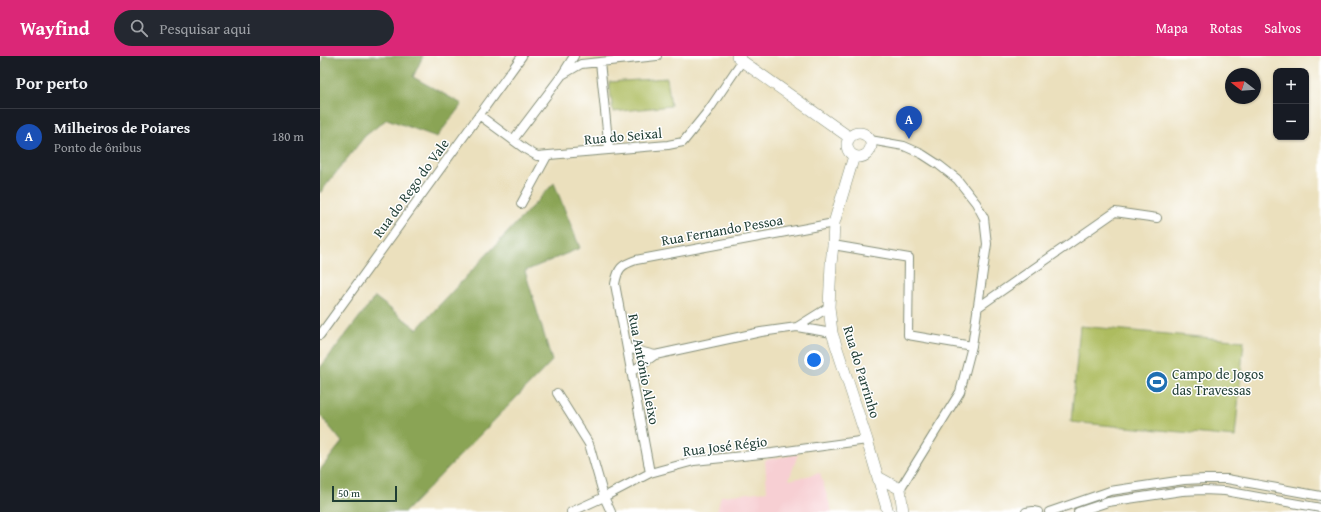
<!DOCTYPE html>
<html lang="pt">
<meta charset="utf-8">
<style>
:root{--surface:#171b24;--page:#242831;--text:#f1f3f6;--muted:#9ea1a6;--line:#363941;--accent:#db2777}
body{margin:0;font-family:"Gentium Book Plus",serif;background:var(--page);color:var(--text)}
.controls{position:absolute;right:12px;top:12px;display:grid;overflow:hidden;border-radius:8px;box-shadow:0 1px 3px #0004}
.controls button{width:36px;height:36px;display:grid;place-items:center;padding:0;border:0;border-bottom:1px solid var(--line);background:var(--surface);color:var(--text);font:20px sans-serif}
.compass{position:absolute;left:905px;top:12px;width:36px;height:36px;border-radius:50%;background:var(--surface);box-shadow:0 1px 3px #0004;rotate:287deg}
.scale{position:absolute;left:12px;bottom:10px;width:65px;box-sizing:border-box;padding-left:4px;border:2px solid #1f3d34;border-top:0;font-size:11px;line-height:14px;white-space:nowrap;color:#1f3d34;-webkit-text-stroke:3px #fff;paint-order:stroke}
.you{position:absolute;left:494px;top:304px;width:14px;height:14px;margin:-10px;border:3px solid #fff;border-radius:50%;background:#1a73e8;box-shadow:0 0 0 6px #1a73e833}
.badge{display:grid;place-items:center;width:26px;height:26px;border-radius:50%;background:var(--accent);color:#fff;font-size:13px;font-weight:700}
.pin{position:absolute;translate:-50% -33px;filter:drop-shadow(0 1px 2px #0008)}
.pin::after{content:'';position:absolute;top:21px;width:14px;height:12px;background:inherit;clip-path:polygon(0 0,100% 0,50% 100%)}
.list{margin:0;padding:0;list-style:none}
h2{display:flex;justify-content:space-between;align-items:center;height:52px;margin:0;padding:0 16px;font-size:17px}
h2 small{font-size:13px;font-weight:400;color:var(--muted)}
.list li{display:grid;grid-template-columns:26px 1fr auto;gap:12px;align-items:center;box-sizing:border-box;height:56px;padding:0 16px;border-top:1px solid var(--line)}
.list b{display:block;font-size:15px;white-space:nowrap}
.list p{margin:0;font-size:13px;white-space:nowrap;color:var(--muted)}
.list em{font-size:13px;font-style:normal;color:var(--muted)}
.icon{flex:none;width:22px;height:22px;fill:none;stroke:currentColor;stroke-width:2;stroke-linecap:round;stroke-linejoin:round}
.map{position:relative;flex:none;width:1001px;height:456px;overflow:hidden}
header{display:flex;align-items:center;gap:24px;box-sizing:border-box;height:56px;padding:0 20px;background:var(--accent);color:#fff}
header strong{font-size:19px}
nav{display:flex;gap:22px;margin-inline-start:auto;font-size:14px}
.search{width:280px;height:36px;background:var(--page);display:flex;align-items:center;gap:10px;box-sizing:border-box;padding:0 14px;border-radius:22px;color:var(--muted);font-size:15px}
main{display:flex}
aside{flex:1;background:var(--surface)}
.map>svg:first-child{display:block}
.built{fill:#f7cfd3}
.green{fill:#adbc5e;stroke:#667c49}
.forest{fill:#8aa455;stroke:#547044}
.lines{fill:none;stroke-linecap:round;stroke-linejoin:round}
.minor-casing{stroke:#858e78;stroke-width:10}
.tertiary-casing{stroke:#858e78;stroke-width:12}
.minor{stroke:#fff;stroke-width:8}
.tertiary{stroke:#fff;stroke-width:11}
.labels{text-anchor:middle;stroke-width:3;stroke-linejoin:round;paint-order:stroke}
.street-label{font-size:14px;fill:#1f3d34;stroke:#fff}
.poi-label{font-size:14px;fill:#1f3d34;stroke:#fff;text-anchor:start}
</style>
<header>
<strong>Wayfind</strong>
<div class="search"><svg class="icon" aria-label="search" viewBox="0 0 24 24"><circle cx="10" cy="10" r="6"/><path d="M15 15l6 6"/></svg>Pesquisar aqui</div>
<nav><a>Mapa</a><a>Rotas</a><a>Salvos</a></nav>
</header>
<main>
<aside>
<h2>Por perto<small></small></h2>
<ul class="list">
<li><span class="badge" style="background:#1a4fb4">A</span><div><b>Milheiros de Poiares</b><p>Ponto de ônibus</p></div><em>180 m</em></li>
</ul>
</aside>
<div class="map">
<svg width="1001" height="456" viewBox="0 0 1001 456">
<rect width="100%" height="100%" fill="#fff"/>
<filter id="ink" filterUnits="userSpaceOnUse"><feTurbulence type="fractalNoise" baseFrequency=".025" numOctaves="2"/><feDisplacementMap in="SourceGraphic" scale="8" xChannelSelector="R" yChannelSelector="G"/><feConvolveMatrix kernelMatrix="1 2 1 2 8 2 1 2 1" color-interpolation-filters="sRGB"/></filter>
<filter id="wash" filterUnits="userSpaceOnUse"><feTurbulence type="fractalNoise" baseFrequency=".012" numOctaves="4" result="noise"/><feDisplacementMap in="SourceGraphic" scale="16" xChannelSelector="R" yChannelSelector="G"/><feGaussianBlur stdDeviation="0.9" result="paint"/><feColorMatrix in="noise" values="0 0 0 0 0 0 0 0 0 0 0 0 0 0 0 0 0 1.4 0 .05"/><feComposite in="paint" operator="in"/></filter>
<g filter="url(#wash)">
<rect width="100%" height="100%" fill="#ebe0bd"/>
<path class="built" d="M 478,398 L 469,424 L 500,417 L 512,456 L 397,456 L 401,440 L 447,435 L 445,404 Z"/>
<path class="green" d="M 347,22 L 351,50 L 293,56 L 289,26 Z
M 760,270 L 924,285 L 915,381 L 751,366 Z"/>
<path class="forest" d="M 3,0 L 103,0 L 93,21 L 142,48 L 117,81 L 67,63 L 45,80 L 0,137 L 0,18 Z
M 234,127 L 260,192 L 205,215 L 232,305 L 85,456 L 0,456 L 0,414 L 22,386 L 0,359 L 0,312 L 55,241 L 97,273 Z"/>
</g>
<g filter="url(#ink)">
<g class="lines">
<g class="minor-casing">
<path id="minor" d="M 280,6 L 289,94
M 242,19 L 261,8 L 337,0
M 159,59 L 205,93 L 217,100 L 348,89 L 363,86 L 388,55 L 422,5
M 193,84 L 242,19 L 254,0
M 550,84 L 584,90 L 602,98 L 619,109 L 637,123 L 656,147 L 664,162 L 667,188 L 652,290 L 640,336 L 580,433
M 201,148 L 227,100
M 513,189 L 589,202 L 588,279 L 652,290
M 657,252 L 795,156 L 837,162
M 477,271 L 509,251
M 0,279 L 202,0
M 307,292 L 335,299
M 311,316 L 335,299 L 441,276 L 477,271 L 512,277
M 237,337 L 269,388 L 284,441 L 291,456
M 330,417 L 295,228 C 298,212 301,209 316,204 L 514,167
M 251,456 L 284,441 L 330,417 L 374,405 L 452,397 L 547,384
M 706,456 L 713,455 L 718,456
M 729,456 L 790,435 L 864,424 L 885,423 L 907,423 L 1001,440
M 758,456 L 788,446 L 862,435 L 883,434 L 905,435 L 1001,452"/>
</g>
<g class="tertiary-casing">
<path id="tertiary" d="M 417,0 L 422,5 L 529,81
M527 89a12 12 0 1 1 24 0a12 12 0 1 1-24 0Z
M 534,100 L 514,167 L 513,189 L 511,208 L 509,251 L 512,277 L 547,384 L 568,456
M 558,421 L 580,433 L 583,456"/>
</g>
<use href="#minor" class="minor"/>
<use href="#tertiary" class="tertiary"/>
</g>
</g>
<defs>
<g id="stadium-disc" transform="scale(1.15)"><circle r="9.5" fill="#1f6fb2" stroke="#fff"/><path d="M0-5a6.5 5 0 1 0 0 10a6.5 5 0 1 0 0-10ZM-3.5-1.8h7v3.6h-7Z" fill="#fff"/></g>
</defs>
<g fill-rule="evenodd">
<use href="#stadium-disc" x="837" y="326"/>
</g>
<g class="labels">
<g class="street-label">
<text transform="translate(303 80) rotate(-5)" y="5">Rua do Seixal</text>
<text transform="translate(91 132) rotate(-54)" y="5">Rua do Rego do Vale</text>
<text transform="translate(402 174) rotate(-10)" y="5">Rua Fernando Pessoa</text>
<text transform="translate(324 313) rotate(79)" y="5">Rua António Aleixo</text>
<text transform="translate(542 316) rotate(73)" y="5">Rua do Parrinho</text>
<text transform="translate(405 390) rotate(-7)" y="5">Rua José Régio</text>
</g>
<g class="poi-label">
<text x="852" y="323">Campo de Jogos<tspan x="852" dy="16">das Travessas</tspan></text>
</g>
</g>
</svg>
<div class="controls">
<button>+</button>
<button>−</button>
</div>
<svg class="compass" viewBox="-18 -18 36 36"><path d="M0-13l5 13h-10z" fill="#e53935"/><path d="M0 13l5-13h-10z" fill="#9ea1a6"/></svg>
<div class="scale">50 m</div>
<div class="you"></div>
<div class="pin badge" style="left:589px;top:83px;background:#1a4fb4">A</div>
</div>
</main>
